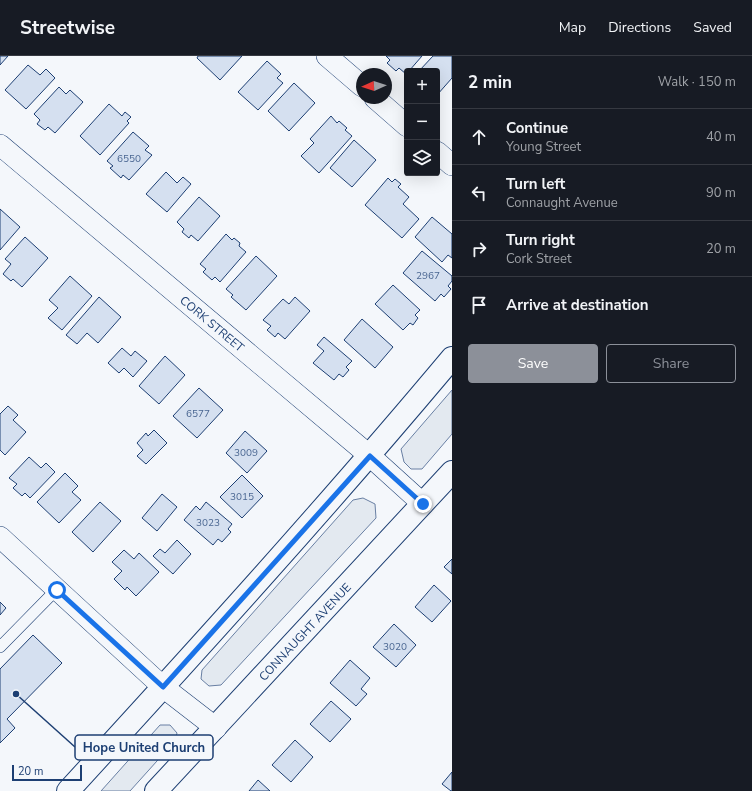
<!DOCTYPE html>
<meta charset="utf-8">
<style>
:root{--surface:#171b24;--page:#20242c;--text:#f1f3f6;--muted:#9ea1a6;--line:#363941;--accent:#8c9099}
body{margin:0;font-family:"Nunito Sans",sans-serif;background:var(--page);color:var(--text)}
.controls{position:absolute;right:12px;top:12px;display:grid;overflow:hidden;border-radius:4px;box-shadow:0 4px 16px #0002}
.controls button{width:36px;height:36px;display:grid;place-items:center;padding:0;border:0;border-bottom:1px solid var(--line);background:var(--surface);color:var(--text);font:20px sans-serif}
.compass{position:absolute;left:356px;top:12px;width:36px;height:36px;border-radius:50%;background:var(--surface);box-shadow:0 4px 16px #0002;rotate:267deg}
.scale{position:absolute;left:12px;bottom:10px;width:70px;box-sizing:border-box;padding-left:4px;border:2px solid #1d3f73;border-top:0;font-size:11px;line-height:14px;white-space:nowrap;color:#1d3f73;-webkit-text-stroke:3px #f4f7fb;paint-order:stroke}
.stop{position:absolute;width:12px;height:12px;margin:-9px;border:3px solid #1a73e8;border-radius:50%;background:#fff}
.stop.end{background:#1a73e8;border-color:#fff;box-shadow:0 1px 4px #0008}
.list{margin:0;padding:0;list-style:none}
h2{display:flex;justify-content:space-between;align-items:center;height:52px;margin:0;padding:0 16px;font-size:17px}
h2 small{font-size:13px;font-weight:400;color:var(--muted)}
.list li{display:grid;grid-template-columns:26px 1fr auto;gap:12px;align-items:center;box-sizing:border-box;height:56px;padding:0 16px;border-top:1px solid var(--line)}
.list b{display:block;font-size:15px;white-space:nowrap}
.list p{margin:0;font-size:13px;white-space:nowrap;color:var(--muted)}
.list em{font-size:13px;font-style:normal;color:var(--muted)}
.actions{display:flex;gap:8px;padding:12px 16px}
.actions a{flex:1;padding:9px 0;border:1px solid var(--accent);border-radius:4px;text-align:center;font-size:14px;color:var(--accent)}
.actions .main{background:var(--accent);color:#fff}
.icon{flex:none;width:22px;height:22px;fill:none;stroke:currentColor;stroke-width:2;stroke-linecap:round;stroke-linejoin:round}
.map{position:relative;flex:none;width:452px;height:735px;overflow:hidden}
header{display:flex;align-items:center;gap:24px;box-sizing:border-box;height:56px;padding:0 20px;background:var(--surface);border-bottom:1px solid var(--line)}
header strong{font-size:19px}
nav{display:flex;gap:22px;margin-inline-start:auto;font-size:14px}
main{display:flex}
aside{flex:1;background:var(--surface)}
.map>svg:first-child{display:block}
.green{fill:#e3e9f0;stroke:#687fa3}
.building{fill:#d5e0f0;stroke:#1d3f73}
.lines{fill:none;stroke-linecap:round;stroke-linejoin:round}
.service-casing{stroke:#1d3f73;stroke-width:12}
.minor-casing{stroke:#1d3f73;stroke-width:22}
.primary-casing{stroke:#1d3f73;stroke-width:24}
.service{stroke:#f4f7fb;stroke-width:11}
.minor{stroke:#f4f7fb;stroke-width:21}
.primary{stroke:#f4f7fb;stroke-width:22}
.route{stroke:#1a73e8;stroke-width:5}
.labels{text-anchor:middle;stroke-width:3;stroke-linejoin:round;paint-order:stroke}
.number-label{font-size:10px;fill:#4b6792}
.street-label{font-size:12px;fill:#1d3f73;stroke:#f4f7fb}
.leader{fill:none;stroke:#1d3f73;stroke-width:1.5}
.callout-dot{fill:#1d3f73;stroke:#f4f7fb;stroke-width:1.5}
.callout{fill:#f4f7fb;stroke:#1d3f73;stroke-width:1.5}
.callout-label{font-size:13px;text-anchor:middle;font-weight:bold;fill:#1d3f73}
</style>
<header>
<strong>Streetwise</strong>
<nav><a>Map</a><a>Directions</a><a>Saved</a></nav>
</header>
<main>
<div class="map">
<svg width="452" height="735" viewBox="0 0 452 735">
<rect width="100%" height="100%" fill="#f4f7fb"/>
<path class="green" d="M 452,334 L 452,378 L 422,413 L 411,413 L 404,406 L 401,393 Z
M 363,442 L 375,448 L 376,462 L 221,629 L 209,630 L 201,623 L 202,614 L 353,444 Z
M 160,669 L 170,669 L 177,677 L 175,685 L 130,735 L 101,735 Z"/>
<path class="building" d="M 0,0 L 8,0 L 0,9 Z
M 198,0 L 242,0 L 220,24 L 197,2 Z
M 386,0 L 422,0 L 409,15 L 407,15 L 406,18 L 399,12 L 396,15 L 387,7 L 390,4 Z
M 433,0 L 452,0 L 452,22 L 437,39 L 437,15 L 419,15 Z
M 267,5 L 281,18 L 277,22 L 283,27 L 258,54 L 238,36 Z
M 28,9 L 40,19 L 46,13 L 55,22 L 26,53 L 5,34 Z
M 294,27 L 315,47 L 289,75 L 268,55 Z
M 59,31 L 66,38 L 70,34 L 83,46 L 55,77 L 48,71 L 45,74 L 37,68 L 40,64 L 34,58 Z
M 109,48 L 122,60 L 125,56 L 131,61 L 127,65 L 129,67 L 100,99 L 80,80 Z
M 331,60 L 337,67 L 339,65 L 347,72 L 345,74 L 352,80 L 319,117 L 301,100 L 314,87 L 310,83 Z
M 133,76 L 149,90 L 145,94 L 152,99 L 129,124 L 123,119 L 121,122 L 110,112 L 113,110 L 107,105 Z
M 354,84 L 376,104 L 352,131 L 330,112 Z
M 166,116 L 177,127 L 183,121 L 191,128 L 167,156 L 146,138 Z
M 388,122 L 392,126 L 395,123 L 401,128 L 398,131 L 409,141 L 403,148 L 419,163 L 402,182 L 365,149 Z
M 199,141 L 220,160 L 198,185 L 191,179 L 189,182 L 182,176 L 184,173 L 177,166 Z
M 0,153 L 20,171 L 0,194 Z
M 432,161 L 452,178 L 452,202 L 448,199 L 442,206 L 415,181 Z
M 226,178 L 232,184 L 234,182 L 240,187 L 239,190 L 246,196 L 220,226 L 215,221 L 212,224 L 203,216 L 206,213 L 200,208 Z
M 25,181 L 48,202 L 22,231 L 13,223 L 11,225 L 3,218 L 11,208 L 5,203 Z
M 422,195 L 452,220 L 452,225 L 448,230 L 451,233 L 444,241 L 441,238 L 435,245 L 403,217 Z
M 256,200 L 277,220 L 246,254 L 231,241 L 233,239 L 226,233 Z
M 70,220 L 92,240 L 62,274 L 48,262 L 58,252 L 49,244 Z
M 393,229 L 420,254 L 415,259 L 418,262 L 413,269 L 410,267 L 403,274 L 375,248 Z
M 99,241 L 121,261 L 98,287 L 87,277 L 77,288 L 66,279 Z
M 295,241 L 310,255 L 285,283 L 278,277 L 275,281 L 267,274 L 271,270 L 263,264 L 283,243 L 289,248 Z
M 362,263 L 393,291 L 375,312 L 344,284 Z
M 324,281 L 352,305 L 346,311 L 349,314 L 343,321 L 339,318 L 334,324 L 313,307 L 324,295 L 317,289 Z
M 122,292 L 131,300 L 135,295 L 147,305 L 133,321 L 124,312 L 119,317 L 108,307 Z
M 165,300 L 185,319 L 159,348 L 139,330 Z
M 199,332 L 223,354 L 197,382 L 173,360 Z
M 8,350 L 18,359 L 13,364 L 26,376 L 5,399 L 0,394 L 0,358 Z
M 154,374 L 167,387 L 146,408 L 137,400 L 143,394 L 137,387 L 146,377 L 148,380 Z
M 245,375 L 267,395 L 247,417 L 226,397 Z
M 29,401 L 41,412 L 46,407 L 55,416 L 30,442 L 25,437 L 22,440 L 13,432 L 17,428 L 9,422 Z
M 65,417 L 78,430 L 72,436 L 81,444 L 59,467 L 37,446 Z
M 242,419 L 263,440 L 242,462 L 220,441 Z
M 162,438 L 177,451 L 157,475 L 142,462 Z
M 100,446 L 121,465 L 93,496 L 72,476 Z
M 206,446 L 232,468 L 228,473 L 231,476 L 222,486 L 218,483 L 213,489 L 184,464 L 196,450 L 200,454 Z
M 177,484 L 191,498 L 173,518 L 153,500 L 160,493 L 165,497 Z
M 124,494 L 134,503 L 139,497 L 159,516 L 136,540 L 127,531 L 125,534 L 114,523 L 122,515 L 112,506 Z
M 452,503 L 452,518 L 444,511 Z
M 434,529 L 451,545 L 432,566 L 415,551 Z
M 0,546 L 6,552 L 0,559 Z
M 394,568 L 416,589 L 396,611 L 373,591 Z
M 33,579 L 62,607 L 7,663 L 15,672 L 0,687 L 0,613 Z
M 350,604 L 370,622 L 361,633 L 367,638 L 356,650 L 330,627 Z
M 331,645 L 351,663 L 330,686 L 310,668 Z
M 295,684 L 313,701 L 291,726 L 272,709 Z
M 452,716 L 452,735 L 451,735 L 442,728 Z
M 258,724 L 270,735 L 249,735 Z"/>
<g class="lines">
<g class="service-casing">
<path id="service" d="M 0,591 L 57,533"/>
</g>
<g class="minor-casing">
<path id="minor" d="M 327,0 L 362,30
M 375,42 L 407,70
M 0,89 L 370,400 L 423,448
M 437,96 L 452,109
M 0,481 L 163,631 L 216,672"/>
</g>
<g class="primary-casing">
<path id="primary" d="M 68,735 C 198,593 328,450 452,302
M 156,735 L 452,416"/>
</g>
<use href="#service" class="service"/>
<use href="#minor" class="minor"/>
<use href="#primary" class="primary"/>
</g>
<g class="lines">
<path class="route" d="M 57,534 L 163,631 L 370,400 L 423,448"/>
</g>
<g class="labels">
<g class="number-label">
<text x="129" y="106">6550</text>
<text x="428" y="223">2967</text>
<text x="198" y="361">6577</text>
<text x="246" y="400">3009</text>
<text x="242" y="444">3015</text>
<text x="208" y="470">3023</text>
<text x="395" y="594">3020</text>
</g>
<g class="street-label">
<text transform="translate(212 268) rotate(40)" y="4">CORK STREET</text>
<text transform="translate(305 576) rotate(-47)" y="4">CONNAUGHT AVENUE</text>
</g>
</g>
<path class="leader" d="M16 638L75 691"/>
<circle class="callout-dot" cx="16" cy="638" r="4"/>
<rect class="callout" x="75" y="679" width="138" height="25" rx="4"/>
<g class="callout-label">
<text x="144" y="696">Hope United Church</text>
</g>
</svg>
<div class="controls">
<button>+</button>
<button>−</button>
<button><svg class="icon" aria-label="layers" viewBox="0 0 24 24"><path d="M12 4l9 5-9 5-9-5zM3 14l9 5 9-5"/></svg></button>
</div>
<svg class="compass" viewBox="-18 -18 36 36"><path d="M0-13l5 13h-10z" fill="#e53935"/><path d="M0 13l5-13h-10z" fill="#9ea1a6"/></svg>
<div class="scale">20 m</div>
<div class="stop" style="left:57px;top:534px"></div>
<div class="stop end" style="left:423px;top:448px"></div>
</div>
<aside>
<h2>2 min<small>Walk · 150 m</small></h2>
<ul class="list">
<li><svg class="icon" aria-label="ahead" viewBox="0 0 24 24"><path d="M12 20V5M6 11l6-6 6 6"/></svg><div><b>Continue</b><p>Young Street</p></div><em>40 m</em></li>
<li><svg class="icon" aria-label="left" viewBox="0 0 24 24"><path d="M17 20v-9H6M10 6l-5 5 5 5"/></svg><div><b>Turn left</b><p>Connaught Avenue</p></div><em>90 m</em></li>
<li><svg class="icon" aria-label="right" viewBox="0 0 24 24"><path d="M7 20v-9h11M14 6l5 5-5 5"/></svg><div><b>Turn right</b><p>Cork Street</p></div><em>20 m</em></li>
<li><svg class="icon" aria-label="arrive" viewBox="0 0 24 24"><path d="M6 21V4h12l-3 4 3 4H6"/></svg><div><b>Arrive at destination</b></div></li>
</ul>
<div class="actions"><a class="main">Save</a><a>Share</a></div>
</aside>
</main>
